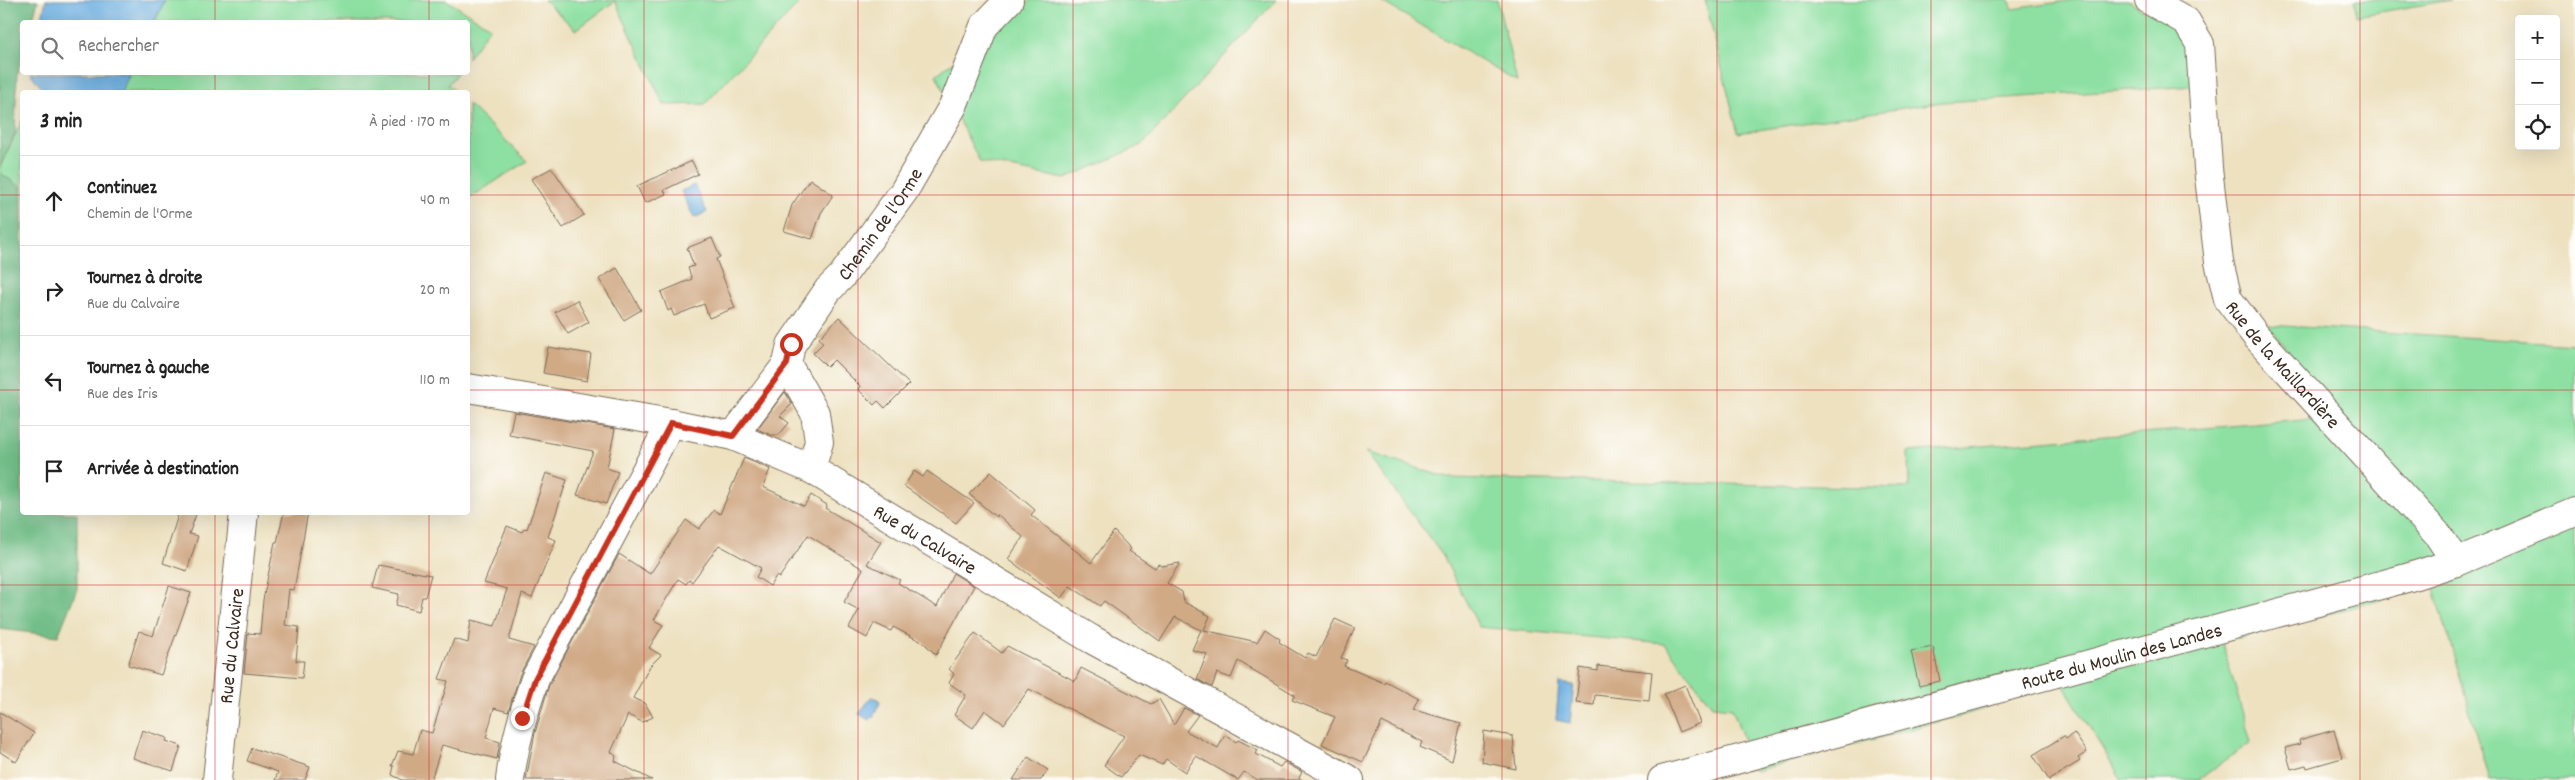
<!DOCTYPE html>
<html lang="fr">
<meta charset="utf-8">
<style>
:root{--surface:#fff;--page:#f2f2f2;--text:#222;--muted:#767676;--line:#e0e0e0}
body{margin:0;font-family:Dekko,sans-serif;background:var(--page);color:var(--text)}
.controls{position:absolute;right:15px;top:15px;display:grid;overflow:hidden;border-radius:5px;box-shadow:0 5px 20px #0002}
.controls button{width:45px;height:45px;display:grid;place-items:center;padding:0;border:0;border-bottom:1px solid var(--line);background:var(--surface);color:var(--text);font:25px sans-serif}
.stop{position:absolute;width:15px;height:15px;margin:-11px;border:4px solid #c8321e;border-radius:50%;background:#fff}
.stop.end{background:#c8321e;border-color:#fff;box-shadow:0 1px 5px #0008}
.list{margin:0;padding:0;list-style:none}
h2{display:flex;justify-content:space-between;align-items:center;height:65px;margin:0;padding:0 20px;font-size:21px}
h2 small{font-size:16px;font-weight:400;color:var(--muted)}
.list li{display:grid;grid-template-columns:32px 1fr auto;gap:15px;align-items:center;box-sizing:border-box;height:90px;padding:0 20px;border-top:1px solid var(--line)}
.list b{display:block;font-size:19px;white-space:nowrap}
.list p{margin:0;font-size:16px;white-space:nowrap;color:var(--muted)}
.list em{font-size:16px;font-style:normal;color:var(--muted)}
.icon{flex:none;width:28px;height:28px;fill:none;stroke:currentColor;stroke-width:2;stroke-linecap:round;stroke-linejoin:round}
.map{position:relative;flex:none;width:2575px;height:780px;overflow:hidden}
.search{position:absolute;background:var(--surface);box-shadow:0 5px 20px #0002;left:20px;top:20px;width:450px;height:55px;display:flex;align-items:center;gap:12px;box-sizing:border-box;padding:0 18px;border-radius:5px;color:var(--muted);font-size:19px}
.panel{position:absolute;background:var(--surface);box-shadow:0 5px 20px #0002;left:20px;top:90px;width:450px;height:425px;border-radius:5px}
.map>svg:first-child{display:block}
.green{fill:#8de0a2;stroke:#648560}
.forest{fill:#72be88;stroke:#567453}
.water{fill:#6eb0e2;stroke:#546d80}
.building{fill:#d0a985}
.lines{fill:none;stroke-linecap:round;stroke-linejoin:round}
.minor-casing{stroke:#796a57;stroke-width:30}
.minor{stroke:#fff;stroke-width:28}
.route{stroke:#c8321e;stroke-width:6}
.grid{fill:none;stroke:#d62828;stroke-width:1;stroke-opacity:0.55}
.labels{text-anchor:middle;stroke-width:4;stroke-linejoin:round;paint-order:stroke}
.street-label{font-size:20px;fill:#3b2a1e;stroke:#fdfcf7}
</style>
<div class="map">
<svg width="2575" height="780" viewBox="0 0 2575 780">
<rect width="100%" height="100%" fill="#fdfcf7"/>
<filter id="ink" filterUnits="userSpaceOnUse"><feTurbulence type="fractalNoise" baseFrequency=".02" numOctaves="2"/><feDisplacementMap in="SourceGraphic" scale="10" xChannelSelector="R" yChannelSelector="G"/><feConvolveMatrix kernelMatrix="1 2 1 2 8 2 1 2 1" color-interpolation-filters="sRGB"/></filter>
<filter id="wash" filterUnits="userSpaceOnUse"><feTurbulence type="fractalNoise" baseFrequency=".0096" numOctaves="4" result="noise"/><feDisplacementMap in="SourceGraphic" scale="20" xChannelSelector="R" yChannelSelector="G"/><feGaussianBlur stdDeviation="1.12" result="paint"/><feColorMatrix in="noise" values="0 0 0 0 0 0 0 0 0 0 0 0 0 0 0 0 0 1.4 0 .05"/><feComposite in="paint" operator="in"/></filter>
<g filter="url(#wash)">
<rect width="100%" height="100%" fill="#ede1c0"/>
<path class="green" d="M 165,0 L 446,0 L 490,27 L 468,58 L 468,22 L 155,22 Z
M 544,0 L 802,0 L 705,104 L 664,105 L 615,1 L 576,30 Z
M 1031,0 L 1276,0 L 1142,145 L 1065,179 L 980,162 L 936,75 Z
M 1379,0 L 1497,0 L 1517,82 Z
M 1705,0 L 2009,0 L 2013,9 L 2074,0 L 2126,0 L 2187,34 L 2195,86 L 1943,102 L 1738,133 Z
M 2355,0 L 2451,0 L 2356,16 Z
M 130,73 L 457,73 L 448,85 L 456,92 L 121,92 Z
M 468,104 L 527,161 L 468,199 Z
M 22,121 L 22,188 L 0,173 L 0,167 Z
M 2268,325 L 2575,344 L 2575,780 L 2489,780 L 2434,586 L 2222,642 L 2251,742 L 2198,780 L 2122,780 L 2062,683 L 1967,714 L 1755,771 L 1732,708 L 1712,706 L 1665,644 L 1479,627 L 1443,556 L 1366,452 L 1448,478 L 1909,488 L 1908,452 L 2341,417 Z"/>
<path class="forest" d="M 0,0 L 38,0 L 32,22 L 22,22 L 22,55 L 17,74 L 15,134 L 0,167 Z
M 0,173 L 22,188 L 22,512 L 77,513 L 77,589 L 58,636 L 0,629 Z"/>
<path class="water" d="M 46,0 L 165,0 L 154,22 L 41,22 Z
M 30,73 L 130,73 L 121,92 L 45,92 Z
M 694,185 L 707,212 L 694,218 L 681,191 Z
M 1559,683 L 1574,685 L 1570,723 L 1556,720 Z
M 871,697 L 878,699 L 880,703 L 873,717 L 869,720 L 859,714 Z"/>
<g id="blocks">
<path class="building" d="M 692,161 L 698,174 L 664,190 L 666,194 L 645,203 L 637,186 Z
M 552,168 L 584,215 L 563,228 L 531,179 Z
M 810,179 L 833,195 L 821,213 L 812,239 L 784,231 L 792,205 Z
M 712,238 L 720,257 L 716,259 L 735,308 L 709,318 L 704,304 L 674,316 L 671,309 L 668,311 L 661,292 L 692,279 L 688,268 L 694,266 L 687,248 Z
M 617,268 L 641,310 L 624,320 L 599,279 Z
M 577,300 L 589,322 L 568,334 L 555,312 Z
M 839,317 L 909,384 L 885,408 L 878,401 L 874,405 L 858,389 L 860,386 L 834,360 L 827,367 L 813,353 L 823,343 L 819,338 Z
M 548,347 L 591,354 L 587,381 L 543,373 Z
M 785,392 L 792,404 L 780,416 L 789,423 L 779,435 L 771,435 L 757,429 Z
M 514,412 L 615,429 L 607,468 L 618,472 L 606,504 L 577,495 L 593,451 L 509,435 Z
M 744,458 L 770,469 L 763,487 L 804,506 L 811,495 L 827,505 L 825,508 L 881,542 L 867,564 L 900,580 L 898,583 L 937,607 L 953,573 L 974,586 L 936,655 L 924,643 L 893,627 L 891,631 L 874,623 L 867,638 L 849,628 L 859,610 L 844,602 L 863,569 L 808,535 L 779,578 L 776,576 L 770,586 L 756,577 L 761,568 L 719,545 L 692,582 L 689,580 L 686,584 L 678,579 L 654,620 L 663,625 L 649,648 L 661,655 L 650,666 L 633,698 L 645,703 L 653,717 L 642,722 L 628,715 L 611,752 L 616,756 L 615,761 L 652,780 L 526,780 L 535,733 L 549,685 L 619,554 L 650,574 L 686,520 L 699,529 L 714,510 L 720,514 Z
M 914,471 L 923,477 L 927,471 L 974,503 L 956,523 L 904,486 Z
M 991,472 L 1035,510 L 1031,515 L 1091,563 L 1114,531 L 1131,549 L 1129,551 L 1155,568 L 1158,564 L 1162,566 L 1180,563 L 1167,583 L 1182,592 L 1184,602 L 1210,616 L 1204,630 L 1257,642 L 1265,629 L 1280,639 L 1279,642 L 1305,658 L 1308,653 L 1316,657 L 1335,619 L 1355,628 L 1341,658 L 1347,660 L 1344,666 L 1384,683 L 1385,681 L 1419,699 L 1414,710 L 1461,723 L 1452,761 L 1420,747 L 1422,742 L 1382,722 L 1363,762 L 1322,744 L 1335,717 L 1292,700 L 1295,695 L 1238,661 L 1231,678 L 1217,673 L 1212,687 L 1197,679 L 1207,654 L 1192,650 L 1201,630 L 1175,617 L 1160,641 L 1104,601 L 1100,606 L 1070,586 L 1061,598 L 1008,559 L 1023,537 L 997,514 L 996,517 L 969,494 Z
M 546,473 L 567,480 L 548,537 L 556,540 L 532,598 L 522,594 L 509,640 L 534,647 L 520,674 L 508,712 L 494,708 L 486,738 L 500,742 L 497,759 L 442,745 L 431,780 L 403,780 L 392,775 L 394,766 L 392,766 L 398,751 L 413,754 L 420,730 L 432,733 L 448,681 L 439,679 L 454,639 L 468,643 L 471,620 L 495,626 L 507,589 L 484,583 L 507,526 L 522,532 L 524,528 L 527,529 Z
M 179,512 L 197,512 L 189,534 L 198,536 L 187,571 L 163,563 Z
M 284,512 L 308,512 L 294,590 L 289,589 L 285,625 L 299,627 L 296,661 L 304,661 L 302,678 L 244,673 L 248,633 L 260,634 L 263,600 L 275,542 L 277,542 Z
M 378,565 L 431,575 L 425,597 L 422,597 L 419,611 L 396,605 L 399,594 L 372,588 Z
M 169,586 L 191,593 L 161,675 L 128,665 L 139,631 L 153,636 Z
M 975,633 L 1002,653 L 1007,646 L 1075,681 L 1081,668 L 1151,704 L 1159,699 L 1174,725 L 1184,708 L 1198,715 L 1186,731 L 1218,748 L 1225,735 L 1236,742 L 1238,740 L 1258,750 L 1256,754 L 1280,767 L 1284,762 L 1302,772 L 1299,778 L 1303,780 L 1258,780 L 1244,772 L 1238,780 L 1196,756 L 1185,772 L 1166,759 L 1162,765 L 1139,755 L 1121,777 L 1104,765 L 1124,736 L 1029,689 L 1004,724 L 985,710 L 973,728 L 954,715 L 966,695 L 949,683 L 954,674 L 949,669 Z
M 1933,647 L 1940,681 L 1919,686 L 1911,651 Z
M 1598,666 L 1652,672 L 1649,701 L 1595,695 L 1594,705 L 1576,703 L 1580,668 L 1598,671 Z
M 1685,685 L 1700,723 L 1679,732 L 1664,694 Z
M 0,712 L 34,733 L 16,762 L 0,752 Z
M 142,730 L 167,738 L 166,741 L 181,746 L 173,771 L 133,758 Z
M 2334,730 L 2342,758 L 2307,768 L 2306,765 L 2291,769 L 2285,748 L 2300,744 L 2299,740 Z
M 1484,731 L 1513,736 L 1516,769 L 1482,762 Z
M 2074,733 L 2087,752 L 2078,758 L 2080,761 L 2049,780 L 2033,755 L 2064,736 L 2066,739 Z
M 252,748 L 310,767 L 305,780 L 275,780 L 278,772 L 247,761 Z
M 1028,757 L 1048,770 L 1041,780 L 1013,780 Z"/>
</g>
</g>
<g filter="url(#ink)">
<use href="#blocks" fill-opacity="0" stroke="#796a57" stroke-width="1"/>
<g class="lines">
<g class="minor-casing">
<g id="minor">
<path id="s1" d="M 2149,0 L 2186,21 L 2200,44 L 2208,168 L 2219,262 L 2228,299 L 2256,336 L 2438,535 L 2456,562"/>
<path d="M 787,364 L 815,413 L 819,442 L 811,469"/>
<path id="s2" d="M 468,388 L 671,423 L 733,436 L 811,469 L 1091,639 L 1350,780"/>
<path id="s3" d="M 733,436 L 787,364 L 791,345 L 828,290 L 842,276 L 904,191 L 953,106 L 984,26 L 1009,0"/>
<path id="s4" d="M 217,780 L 244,512"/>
<path d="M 510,780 C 514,745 523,713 535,679 L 671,423"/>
<path id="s5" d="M 1662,780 L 2410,577 L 2456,562 L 2575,512"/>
</g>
</g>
<use href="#minor" class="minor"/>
</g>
</g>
<g class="lines" filter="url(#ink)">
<path class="route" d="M 522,718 L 535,679 L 671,423 L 733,436 L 787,364 L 791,344"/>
</g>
<path class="grid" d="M 215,0 L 215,22M 429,0 L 429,22M 644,0 L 644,780M 858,0 L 858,780M 1073,0 L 1073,780M 1288,0 L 1288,780M 1502,0 L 1502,780M 1717,0 L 1717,780M 1931,0 L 1931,780M 2146,0 L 2146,780M 2360,0 L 2360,780M 215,72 L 215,92M 429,72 L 429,92M 0,195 L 22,195M 468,195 L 2575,195M 0,390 L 22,390M 468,390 L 2575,390M 215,512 L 215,780M 429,512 L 429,780M 0,585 L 2575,585"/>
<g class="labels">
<g class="street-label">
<text dy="7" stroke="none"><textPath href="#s3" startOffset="260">Chemin de l'Orme</textPath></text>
<text dy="7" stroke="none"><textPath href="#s1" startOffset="412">Rue de la Maillardière</textPath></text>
<text dy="7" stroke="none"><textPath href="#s2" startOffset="488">Rue du Calvaire</textPath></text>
<text dy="7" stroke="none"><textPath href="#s4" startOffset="135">Rue du Calvaire</textPath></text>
<text dy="7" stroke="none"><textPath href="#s5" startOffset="476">Route du Moulin des Landes</textPath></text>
</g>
</g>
</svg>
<div class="controls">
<button>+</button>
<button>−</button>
<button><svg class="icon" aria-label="locate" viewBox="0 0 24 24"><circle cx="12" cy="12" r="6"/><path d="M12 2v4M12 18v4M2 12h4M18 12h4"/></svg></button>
</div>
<div class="stop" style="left:791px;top:344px"></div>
<div class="stop end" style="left:522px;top:718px"></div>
<div class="search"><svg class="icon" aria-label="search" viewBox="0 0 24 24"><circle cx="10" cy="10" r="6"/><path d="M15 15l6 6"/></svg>Rechercher</div>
<section class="panel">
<h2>3 min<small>À pied · 170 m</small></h2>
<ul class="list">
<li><svg class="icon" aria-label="ahead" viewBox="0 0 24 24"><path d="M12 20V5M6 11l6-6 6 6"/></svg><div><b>Continuez</b><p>Chemin de l'Orme</p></div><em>40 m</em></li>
<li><svg class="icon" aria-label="right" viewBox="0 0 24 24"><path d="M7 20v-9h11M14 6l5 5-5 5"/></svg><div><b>Tournez à droite</b><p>Rue du Calvaire</p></div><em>20 m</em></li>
<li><svg class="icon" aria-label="left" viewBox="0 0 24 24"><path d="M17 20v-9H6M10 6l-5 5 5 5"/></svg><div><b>Tournez à gauche</b><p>Rue des Iris</p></div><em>110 m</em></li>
<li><svg class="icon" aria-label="arrive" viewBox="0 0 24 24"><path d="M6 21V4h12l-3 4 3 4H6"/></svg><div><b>Arrivée à destination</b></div></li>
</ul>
</section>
</div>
